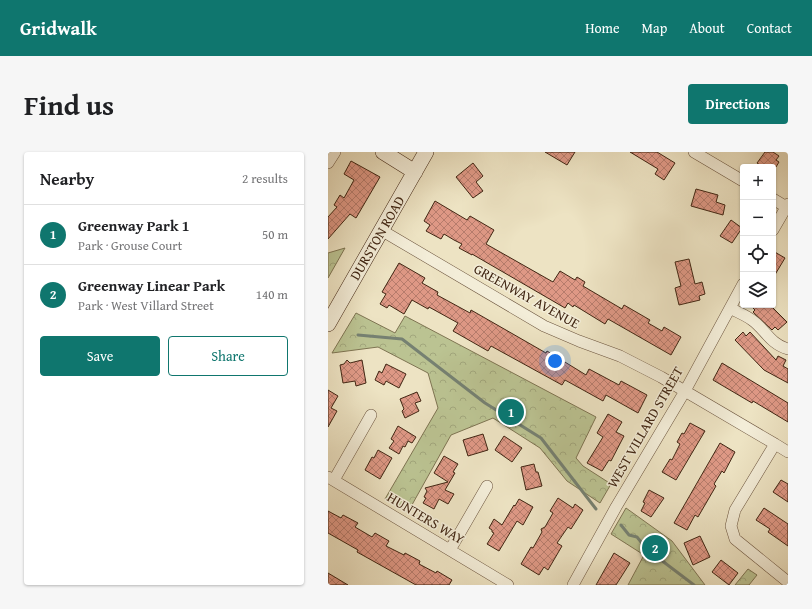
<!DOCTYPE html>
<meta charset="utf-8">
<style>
:root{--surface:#fff;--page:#f6f6f6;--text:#202124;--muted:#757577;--line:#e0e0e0;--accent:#0f766e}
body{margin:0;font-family:"Gentium Book Plus",serif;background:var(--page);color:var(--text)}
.controls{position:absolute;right:12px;top:12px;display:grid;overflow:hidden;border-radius:4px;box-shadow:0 1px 3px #0004}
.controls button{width:36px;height:36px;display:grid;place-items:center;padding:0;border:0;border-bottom:1px solid var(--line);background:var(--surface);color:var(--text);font:20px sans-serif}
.you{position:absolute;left:227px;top:209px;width:14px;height:14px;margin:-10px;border:3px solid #fff;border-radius:50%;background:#1a73e8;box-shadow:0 0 0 6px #1a73e833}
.badge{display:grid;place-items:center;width:26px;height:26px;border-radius:50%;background:var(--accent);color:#fff;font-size:13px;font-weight:700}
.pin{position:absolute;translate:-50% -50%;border:2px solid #fff;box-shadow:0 1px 4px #0006}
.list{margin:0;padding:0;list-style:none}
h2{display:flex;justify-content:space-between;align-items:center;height:52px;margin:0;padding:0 16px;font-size:17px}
h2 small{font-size:13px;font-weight:400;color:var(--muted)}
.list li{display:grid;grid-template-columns:26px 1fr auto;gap:12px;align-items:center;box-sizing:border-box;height:60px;padding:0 16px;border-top:1px solid var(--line)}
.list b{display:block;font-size:15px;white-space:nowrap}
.list p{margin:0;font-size:13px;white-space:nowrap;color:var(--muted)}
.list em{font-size:13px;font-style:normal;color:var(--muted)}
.actions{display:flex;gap:8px;padding:12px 16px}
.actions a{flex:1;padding:9px 0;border:1px solid var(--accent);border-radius:4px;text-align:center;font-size:14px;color:var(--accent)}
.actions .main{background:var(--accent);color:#fff}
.icon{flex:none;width:22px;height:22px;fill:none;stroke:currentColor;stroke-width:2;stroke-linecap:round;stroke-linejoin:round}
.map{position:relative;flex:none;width:460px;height:433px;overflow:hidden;border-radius:4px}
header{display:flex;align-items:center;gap:24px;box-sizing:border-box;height:56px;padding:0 20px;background:var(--accent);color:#fff}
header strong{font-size:19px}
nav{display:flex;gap:22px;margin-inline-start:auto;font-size:14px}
.intro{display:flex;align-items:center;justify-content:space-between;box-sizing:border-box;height:96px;padding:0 24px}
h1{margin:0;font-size:28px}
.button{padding:10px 18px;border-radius:4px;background:var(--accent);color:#fff;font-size:14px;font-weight:700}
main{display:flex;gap:24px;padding:0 24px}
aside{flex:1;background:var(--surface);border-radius:4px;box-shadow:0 1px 3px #0004}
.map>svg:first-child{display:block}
.park{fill:url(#park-crowns);stroke:#7e7452}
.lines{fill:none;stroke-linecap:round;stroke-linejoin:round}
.stream{stroke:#768172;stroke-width:3}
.building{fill:url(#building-cross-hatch);stroke:#412613}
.street-casing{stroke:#6c553f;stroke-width:12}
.secondary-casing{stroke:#412613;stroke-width:16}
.street{stroke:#f3edd8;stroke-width:11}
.secondary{stroke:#f3edd8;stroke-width:15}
.labels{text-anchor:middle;stroke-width:3;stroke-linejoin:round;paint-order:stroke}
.street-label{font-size:14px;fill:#412613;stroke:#f3edd8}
</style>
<header>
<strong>Gridwalk</strong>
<nav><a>Home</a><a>Map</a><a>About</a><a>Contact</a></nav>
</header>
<div class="intro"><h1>Find us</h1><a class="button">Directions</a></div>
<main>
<aside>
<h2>Nearby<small>2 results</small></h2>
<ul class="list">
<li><span class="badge">1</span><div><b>Greenway Park 1</b><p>Park · Grouse Court</p></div><em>50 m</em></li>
<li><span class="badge">2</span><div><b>Greenway Linear Park</b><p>Park · West Villard Street</p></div><em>140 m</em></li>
</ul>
<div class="actions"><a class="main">Save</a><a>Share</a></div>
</aside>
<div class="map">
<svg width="460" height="433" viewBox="0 0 460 433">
<defs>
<pattern id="park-crowns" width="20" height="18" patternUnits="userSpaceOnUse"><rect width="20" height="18" fill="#bbc392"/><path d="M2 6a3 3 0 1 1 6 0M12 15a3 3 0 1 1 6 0" fill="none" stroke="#a2a77d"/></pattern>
<pattern id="building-cross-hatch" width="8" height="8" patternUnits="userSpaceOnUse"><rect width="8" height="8" fill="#de9885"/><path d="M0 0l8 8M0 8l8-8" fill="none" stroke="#b67c6c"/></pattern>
</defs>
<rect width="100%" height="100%" fill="#ede3c3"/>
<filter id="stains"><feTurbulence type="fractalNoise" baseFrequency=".005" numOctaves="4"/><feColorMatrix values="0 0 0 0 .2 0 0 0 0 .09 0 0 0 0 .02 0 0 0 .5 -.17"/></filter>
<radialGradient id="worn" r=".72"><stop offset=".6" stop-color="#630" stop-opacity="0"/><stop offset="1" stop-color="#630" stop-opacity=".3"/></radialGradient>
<path class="park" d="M 17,96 L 0,126 L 0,101 Z
M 28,161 L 67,181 L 77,164 L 268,265 L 248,306 L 255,314 L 283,332 L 272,351 L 239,329 L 212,296 L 165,266 L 123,283 L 80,360 L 57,347 L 110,256 L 100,221 L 50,195 L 4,201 Z
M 298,356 L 344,389 L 377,433 L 300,433 L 316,403 L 283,382 Z
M 420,417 L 429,423 L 421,433 L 407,433 Z"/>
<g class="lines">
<path class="stream" d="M 30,183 L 74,187 L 157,251 L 213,286 L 268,357
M 293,373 L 301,383 L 309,385 L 321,400 L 326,399 L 333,408 L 366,433"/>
</g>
<path class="building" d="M 217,0 L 247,0 L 239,13 Z
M 302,0 L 329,0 L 347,11 L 336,28 L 327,22 L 330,17 Z
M 437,0 L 445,0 L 451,4 L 448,8 L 451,10 L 448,15 L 435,15 L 429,11 Z
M 23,9 L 52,25 L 28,66 L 22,62 L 0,87 L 0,65 L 9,55 L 6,53 L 12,43 L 16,46 L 26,28 L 16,22 Z
M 145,11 L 155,24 L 148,30 L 155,39 L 145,46 L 128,25 Z
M 368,37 L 390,43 L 388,50 L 397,53 L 395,63 L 363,54 Z
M 107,49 L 139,68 L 142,64 L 166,78 L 158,92 L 225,130 L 232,119 L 247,128 L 249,125 L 257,130 L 255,134 L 294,157 L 296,153 L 322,168 L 320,171 L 334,179 L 336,175 L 353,185 L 343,203 L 280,167 L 277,172 L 246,153 L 245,155 L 240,151 L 237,156 L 144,102 L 144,103 L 131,96 L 134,92 L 126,88 L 116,82 L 113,87 L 98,79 L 102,73 L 96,69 Z
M 403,68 L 414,76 L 404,91 L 392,84 Z
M 445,99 L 457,106 L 445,126 Z
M 361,107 L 367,132 L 374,130 L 377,142 L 371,144 L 372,148 L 351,153 L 347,136 L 353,134 L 347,110 Z
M 71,111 L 97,126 L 94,131 L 110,140 L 109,143 L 142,161 L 143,158 L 218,201 L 219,199 L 258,223 L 261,217 L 291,233 L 293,229 L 319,243 L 310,261 L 278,243 L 275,249 L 237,228 L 234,233 L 163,194 L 160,199 L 125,179 L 130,171 L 101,155 L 100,157 L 84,148 L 76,162 L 61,153 L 59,156 L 52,152 L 58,142 L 54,140 Z
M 422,153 L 442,153 L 459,170 L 450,178 L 447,175 L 444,178 L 425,160 L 427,158 Z
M 415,180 L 418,184 L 422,180 L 448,208 L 450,204 L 458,208 L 455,214 L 460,217 L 460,231 L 436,218 L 407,188 Z
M 19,208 L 22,211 L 34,208 L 38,231 L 28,234 L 27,229 L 15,231 L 12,213 L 16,212 Z
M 394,211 L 460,251 L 460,270 L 425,249 L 424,251 L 385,228 Z
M 58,212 L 78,222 L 71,236 L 58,229 L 56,233 L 47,228 L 51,219 L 54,221 Z
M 0,238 L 10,244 L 3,256 L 9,259 L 0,275 Z
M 89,240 L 93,249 L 87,251 L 91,259 L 77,266 L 74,259 L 76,257 L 72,247 Z
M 280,262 L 294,270 L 288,280 L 296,284 L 283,309 L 281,308 L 274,319 L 259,311 L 275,285 L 269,281 Z
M 362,271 L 377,279 L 348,328 L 334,320 L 342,307 L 344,308 L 352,292 L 349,290 L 354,281 L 356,282 Z
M 70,274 L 88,285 L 84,291 L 80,289 L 77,295 L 75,294 L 71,302 L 61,296 L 66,289 L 63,287 Z
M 155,282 L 160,298 L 140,304 L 135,288 Z
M 176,284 L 194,296 L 184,310 L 167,298 Z
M 392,291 L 407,300 L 396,321 L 394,319 L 386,332 L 388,334 L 370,365 L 367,363 L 359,378 L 346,371 Z
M 50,298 L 64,306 L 52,327 L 37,318 L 44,305 L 46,306 Z
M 116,304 L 130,312 L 125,320 L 127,321 L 117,338 L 126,342 L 120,352 L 111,347 L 106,357 L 95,351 L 98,346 L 96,345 L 99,339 L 97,336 L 120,330 L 106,321 Z
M 206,312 L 208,320 L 210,320 L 214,334 L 198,338 L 193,315 Z
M 453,328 L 460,332 L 460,350 L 445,340 Z
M 321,338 L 336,346 L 323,365 L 313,359 L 317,351 L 315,350 Z
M 230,346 L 245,356 L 247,352 L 255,358 L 243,377 L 240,375 L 229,391 L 234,394 L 220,418 L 216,415 L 211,423 L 193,412 L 203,395 L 205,396 L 214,380 L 213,377 L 217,375 L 225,361 L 222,359 Z
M 191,347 L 205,355 L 195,373 L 189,369 L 171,399 L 159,392 L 166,381 L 164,380 L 164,378 L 161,376 L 166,367 L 174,373 L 186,353 L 187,354 Z
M 436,356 L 460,372 L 460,394 L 440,380 L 442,377 L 428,368 Z
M 0,359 L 13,366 L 15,363 L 30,371 L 27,375 L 44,385 L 47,381 L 61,389 L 58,394 L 76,403 L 77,401 L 92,409 L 91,412 L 108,421 L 109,419 L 124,428 L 121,433 L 88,433 L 29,400 L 30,398 L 0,381 Z
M 372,384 L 382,405 L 365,413 L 356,391 Z
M 286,401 L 302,411 L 288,433 L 268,433 Z
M 393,408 L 410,421 L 401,433 L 384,420 Z
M 0,421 L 20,433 L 0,433 Z"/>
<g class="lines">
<g class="street-casing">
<path id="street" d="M 366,0 L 415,29
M 0,11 L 7,0
M 445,47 L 460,56
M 53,78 L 216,174 L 251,189 L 292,204 L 333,225 L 447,292
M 445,78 L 460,52
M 402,156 C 409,160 417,163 424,168 C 437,177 442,192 460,197
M 460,300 L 447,292 L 407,358 L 403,374 L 407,387 L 460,430
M 0,325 L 180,433
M 6,328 L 43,263
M 122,398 L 159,334
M 245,433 L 288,355 L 357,239 L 415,132"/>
</g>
<g class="secondary-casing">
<path id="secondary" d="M 55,0 L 87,20
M 0,172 L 98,0"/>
</g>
<use href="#street" class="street"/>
<use href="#secondary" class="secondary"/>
</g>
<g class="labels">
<g class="street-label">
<text transform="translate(49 86) rotate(-60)" y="5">DURSTON ROAD</text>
<text transform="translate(199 144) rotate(29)" y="5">GREENWAY AVENUE</text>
<text transform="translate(317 275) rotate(-60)" y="5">WEST VILLARD STREET</text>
<text transform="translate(98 366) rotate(31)" y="5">HUNTERS WAY</text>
</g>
</g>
<rect width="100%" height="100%" filter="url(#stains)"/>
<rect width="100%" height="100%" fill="url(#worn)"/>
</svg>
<div class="controls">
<button>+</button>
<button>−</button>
<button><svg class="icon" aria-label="locate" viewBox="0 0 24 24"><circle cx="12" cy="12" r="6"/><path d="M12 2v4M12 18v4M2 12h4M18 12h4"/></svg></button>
<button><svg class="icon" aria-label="layers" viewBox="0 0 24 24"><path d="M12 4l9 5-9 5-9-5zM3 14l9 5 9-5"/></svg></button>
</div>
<div class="you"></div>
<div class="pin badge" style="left:183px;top:260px">1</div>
<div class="pin badge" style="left:327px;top:396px">2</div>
</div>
</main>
